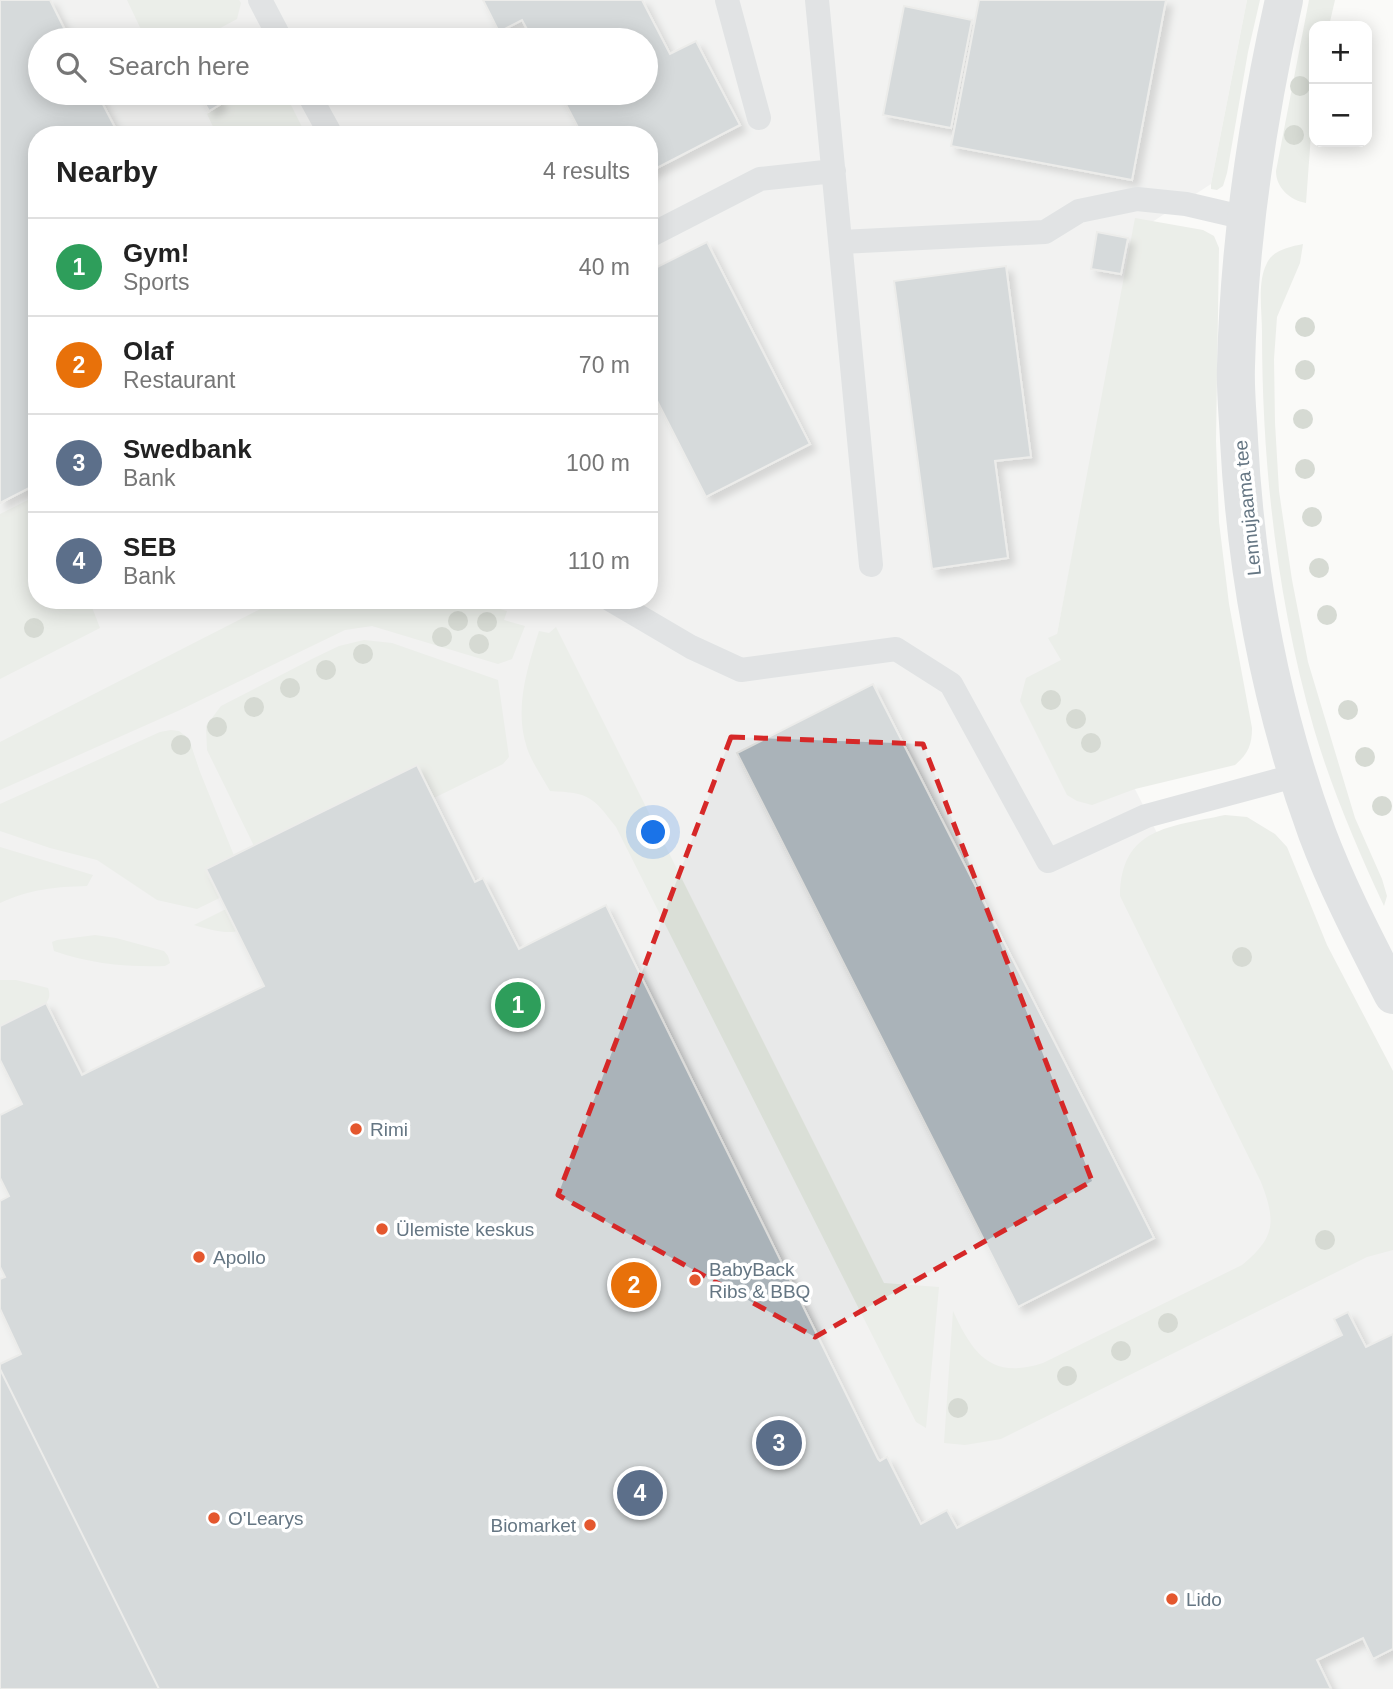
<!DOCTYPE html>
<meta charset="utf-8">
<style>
:root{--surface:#fff;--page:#f6f6f6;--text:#222;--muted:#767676;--line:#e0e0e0;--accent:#e4572e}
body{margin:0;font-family:Helvetica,sans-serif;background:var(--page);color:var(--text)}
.controls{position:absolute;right:21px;top:21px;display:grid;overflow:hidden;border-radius:14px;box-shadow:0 4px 18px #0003}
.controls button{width:63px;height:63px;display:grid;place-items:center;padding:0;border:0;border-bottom:2px solid var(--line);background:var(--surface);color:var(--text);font:35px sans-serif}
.you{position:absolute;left:654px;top:833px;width:24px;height:24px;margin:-18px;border:5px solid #fff;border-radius:50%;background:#1a73e8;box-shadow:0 0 0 10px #1a73e833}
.badge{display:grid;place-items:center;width:46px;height:46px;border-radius:50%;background:var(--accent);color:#fff;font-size:23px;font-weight:700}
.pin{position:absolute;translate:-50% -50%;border:4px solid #fff;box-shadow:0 2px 7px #0006}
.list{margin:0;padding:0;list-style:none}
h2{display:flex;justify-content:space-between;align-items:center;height:91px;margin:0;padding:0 28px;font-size:30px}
h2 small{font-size:23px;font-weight:400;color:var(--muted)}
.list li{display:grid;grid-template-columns:46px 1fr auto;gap:21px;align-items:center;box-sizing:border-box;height:98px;padding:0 28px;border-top:2px solid var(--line)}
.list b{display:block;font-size:26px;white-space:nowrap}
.list p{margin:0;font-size:23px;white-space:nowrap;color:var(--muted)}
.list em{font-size:23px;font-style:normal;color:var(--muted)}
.icon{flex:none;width:38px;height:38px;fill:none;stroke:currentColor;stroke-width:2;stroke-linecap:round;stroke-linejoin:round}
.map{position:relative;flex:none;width:1393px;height:1689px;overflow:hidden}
.search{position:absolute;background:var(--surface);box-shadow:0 4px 18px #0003;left:28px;top:28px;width:630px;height:77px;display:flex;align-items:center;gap:18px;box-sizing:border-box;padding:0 24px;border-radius:38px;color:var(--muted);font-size:26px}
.panel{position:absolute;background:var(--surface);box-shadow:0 4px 18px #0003;left:28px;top:126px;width:630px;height:483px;border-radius:28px}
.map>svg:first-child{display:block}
.built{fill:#e8e9e9;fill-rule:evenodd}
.green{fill:#dadfd7}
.building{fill:#aab3b9;stroke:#dcdcda;stroke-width:2;filter:url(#shadow)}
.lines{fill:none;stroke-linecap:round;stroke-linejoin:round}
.lane{stroke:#c3c8cc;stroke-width:24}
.street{stroke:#c3c8cc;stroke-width:38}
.tree{fill:#aab4a7}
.marked{fill:none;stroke:#d62828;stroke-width:5;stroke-dasharray:14 9;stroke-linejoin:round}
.poi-dot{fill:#e4572e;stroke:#fff;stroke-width:2.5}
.labels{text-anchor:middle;stroke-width:7;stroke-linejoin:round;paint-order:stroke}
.street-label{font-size:19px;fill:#657683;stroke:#fff}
.poi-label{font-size:19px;fill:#657683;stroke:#fff;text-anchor:start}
</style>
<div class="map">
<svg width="1393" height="1689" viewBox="0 0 1393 1689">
<defs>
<filter id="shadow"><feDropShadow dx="6" dy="6" stdDeviation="3.5" flood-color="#0004"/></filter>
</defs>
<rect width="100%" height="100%" fill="#fafaf8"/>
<path class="built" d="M 0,0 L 1247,0 L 1211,184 L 1135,233 L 1057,634 L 1357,1231 L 1393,1213 L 1393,1689 L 0,1689 ZM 40,40 L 646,40 L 646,93 L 40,93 ZM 37,135 L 649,135 L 649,600 L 37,600 Z"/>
<path class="green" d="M 127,0 L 239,0 L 241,3 L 237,19 L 198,40 L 146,40 Z
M 1247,0 L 1260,0 L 1248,52 L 1227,173 L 1223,186 L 1217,190 L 1211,189 L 1211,184 Z
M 1309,0 L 1335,0 L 1329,26 L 1314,26 L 1314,93 L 1306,203 C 1290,200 1276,188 1276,171 Z
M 217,93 L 285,93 L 306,135 L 217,135 L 207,114 L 223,104 Z
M 1135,218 L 1203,230 L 1214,236 L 1219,248 L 1216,441 L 1219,522 L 1229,604 L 1252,728 C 1252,745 1248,754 1235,765 L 1135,789 L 1092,805 L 1077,801 L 1067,795 L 1020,701 L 1026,678 L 1061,660 L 1048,638 L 1057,634 Z
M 1303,244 L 1300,263 L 1277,317 L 1274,359 L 1275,423 L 1279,491 L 1292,580 L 1308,662 L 1355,818 L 1382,879 L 1387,896 L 1384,906 C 1357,848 1332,790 1314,729 C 1277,600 1262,465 1262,331 C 1262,311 1257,282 1267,263 C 1273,250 1289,247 1303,244 Z
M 32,498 L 37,505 L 37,600 L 94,600 L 90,602 L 100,628 L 0,679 L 0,514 Z
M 278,600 L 469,600 L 507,611 L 504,620 L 525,626 L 512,659 L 498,664 L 372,626 L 345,630 L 180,710 L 0,790 L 0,742 Z
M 556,627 L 884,1283 L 939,1287 L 926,1428 L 916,1422 L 616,827 C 592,796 590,793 550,791 C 543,778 532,763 527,748 C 514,709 527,669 539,631 L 549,633 Z
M 364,640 L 392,643 L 498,680 L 509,757 L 503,764 L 434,798 L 417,765 L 254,846 L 207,750 L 206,726 L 221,706 L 314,658 L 339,646 Z
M 171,730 L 179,731 L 189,739 L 200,772 L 246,885 L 197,909 L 157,900 L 97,860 L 50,848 L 0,831 L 0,804 L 160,732 Z
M 1225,815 L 1247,817 L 1275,834 L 1287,847 L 1327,945 L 1393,1071 L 1393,1250 L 1367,1257 L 1001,1439 L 965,1445 L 944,1443 L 953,1311 C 973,1354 991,1380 1043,1363 L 1242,1265 C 1276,1237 1276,1221 1261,1182 L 1120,896 C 1121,827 1170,827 1225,815 Z
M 0,847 L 93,875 L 87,886 C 54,887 31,889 0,903 Z
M 252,896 L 266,924 C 233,934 227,935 194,925 Z
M 95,935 L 116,938 L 164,951 L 168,956 L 170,963 L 165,966 C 126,967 91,964 54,951 L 52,942 L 57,940 Z
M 0,980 L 16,980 L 48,988 C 50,994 50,998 46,1003 L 0,1026 Z"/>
<path class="building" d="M 0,0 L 50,0 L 70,40 L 40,40 L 40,93 L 97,93 L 119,135 L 37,135 L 37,501 L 29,488 L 0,503 Z
M 483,0 L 642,0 L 670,54 L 696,41 L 740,125 L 649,172 L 649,135 L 582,135 L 560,93 L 646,93 L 646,40 L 533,40 L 522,20 L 499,32 Z
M 979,0 L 1166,0 L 1132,180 L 951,146 Z
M 904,6 L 972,20 L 951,128 L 883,115 Z
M 199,93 L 215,93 L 221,104 L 209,111 Z
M 1097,232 L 1128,238 L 1121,274 L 1091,269 Z
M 707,242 L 810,444 L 706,497 L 649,385 L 649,271 Z
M 1006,266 L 1031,457 L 995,461 L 1008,558 L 932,569 L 894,281 Z
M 873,684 L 1154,1238 L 1018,1307 L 737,753 Z
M 417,765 L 475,882 L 483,878 L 519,949 L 606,905 L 878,1459 L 880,1461 L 887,1457 L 921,1524 L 947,1510 L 957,1528 L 1342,1335 L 1334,1319 L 1348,1312 L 1366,1347 L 1393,1334 L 1393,1649 L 1373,1659 L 1363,1638 L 1317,1660 L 1331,1689 L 0,1689 L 0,1364 L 21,1354 L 0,1309 L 0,1279 L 5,1277 L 0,1267 L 0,1201 L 9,1196 L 0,1178 L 0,1115 L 22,1104 L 0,1060 L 0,1026 L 46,1003 L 82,1075 L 264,986 L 206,869 Z
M 0,1369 L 159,1689 L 0,1689 Z"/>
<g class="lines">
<path class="lane" d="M 260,0 L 281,40
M 727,0 L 759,118
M 817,0 L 871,565
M 308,93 L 331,135
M 649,236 L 760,179 L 834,171
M 841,242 L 1045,232 L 1079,211 L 1137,199 L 1186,204 L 1246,218
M 611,600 L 691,647 L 741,670 L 896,649 L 951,684 L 1048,861 L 1146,816 L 1298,775"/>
<path class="street" d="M 1284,0 C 1257,120 1239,242 1236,366 C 1235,391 1238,416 1239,440 C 1246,574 1271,707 1317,833 C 1338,889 1366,942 1393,995"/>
</g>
<g class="tree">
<circle cx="1300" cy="86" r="10"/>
<circle cx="1294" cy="135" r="10"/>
<circle cx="1305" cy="327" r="10"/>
<circle cx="1305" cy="370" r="10"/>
<circle cx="1303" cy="419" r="10"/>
<circle cx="1305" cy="469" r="10"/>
<circle cx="1312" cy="517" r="10"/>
<circle cx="1319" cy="568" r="10"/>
<circle cx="1327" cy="615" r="10"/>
<circle cx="458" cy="621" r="10"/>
<circle cx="487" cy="622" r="10"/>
<circle cx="34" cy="628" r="10"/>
<circle cx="442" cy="637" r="10"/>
<circle cx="479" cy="644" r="10"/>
<circle cx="363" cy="654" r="10"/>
<circle cx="326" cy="670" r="10"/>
<circle cx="290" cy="688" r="10"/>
<circle cx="1051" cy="700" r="10"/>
<circle cx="254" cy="707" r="10"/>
<circle cx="1348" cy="710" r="10"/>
<circle cx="1076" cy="719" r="10"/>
<circle cx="217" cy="727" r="10"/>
<circle cx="1091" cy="743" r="10"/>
<circle cx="181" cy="745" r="10"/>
<circle cx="1365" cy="757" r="10"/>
<circle cx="1382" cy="806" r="10"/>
<circle cx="1242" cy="957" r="10"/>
<circle cx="1325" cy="1240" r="10"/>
<circle cx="1168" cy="1323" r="10"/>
<circle cx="1121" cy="1351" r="10"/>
<circle cx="1067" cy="1376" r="10"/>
<circle cx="958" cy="1408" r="10"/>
</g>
<path d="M0 0H1393V1689H0ZM 731,737 L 923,744 L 1092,1181 L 815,1337 L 558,1195 Z" fill="#fafaf8" fill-opacity=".55" fill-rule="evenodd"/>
<path class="marked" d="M 731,737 L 923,744 L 1092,1181 L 815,1337 L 558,1195 Z"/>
<g class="poi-dot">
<circle cx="356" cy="1129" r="7"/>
<circle cx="382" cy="1229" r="7"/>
<circle cx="199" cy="1257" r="7"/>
<circle cx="695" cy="1280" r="7"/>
<circle cx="214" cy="1518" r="7"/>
<circle cx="590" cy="1525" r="7"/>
<circle cx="1172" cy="1599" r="7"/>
</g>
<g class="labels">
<g class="street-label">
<text transform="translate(1247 508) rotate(-96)" y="7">Lennujaama tee</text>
</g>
<g class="poi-label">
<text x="370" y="1136">Rimi</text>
<text x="396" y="1236">Ülemiste keskus</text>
<text x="213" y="1264">Apollo</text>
<text x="709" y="1276">BabyBack<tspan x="709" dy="22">Ribs &amp; BBQ</tspan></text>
<text x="228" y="1525">O'Learys</text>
<text x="576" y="1532" text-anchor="end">Biomarket</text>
<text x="1186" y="1606">Lido</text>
</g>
</g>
</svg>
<div class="controls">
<button>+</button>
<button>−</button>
</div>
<div class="you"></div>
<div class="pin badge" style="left:518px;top:1005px;background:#2e9e5b">1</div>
<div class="pin badge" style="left:634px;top:1285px;background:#e8710a">2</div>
<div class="pin badge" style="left:779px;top:1443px;background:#5c6f8a">3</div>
<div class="pin badge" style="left:640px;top:1493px;background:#5c6f8a">4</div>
<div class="search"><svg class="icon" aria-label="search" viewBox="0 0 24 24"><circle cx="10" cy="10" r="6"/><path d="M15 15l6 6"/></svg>Search here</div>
<section class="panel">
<h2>Nearby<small>4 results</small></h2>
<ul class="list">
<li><span class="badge" style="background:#2e9e5b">1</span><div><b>Gym!</b><p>Sports</p></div><em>40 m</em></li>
<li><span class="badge" style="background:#e8710a">2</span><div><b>Olaf</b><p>Restaurant</p></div><em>70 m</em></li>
<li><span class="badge" style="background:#5c6f8a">3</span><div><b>Swedbank</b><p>Bank</p></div><em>100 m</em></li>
<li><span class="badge" style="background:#5c6f8a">4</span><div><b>SEB</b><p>Bank</p></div><em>110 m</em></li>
</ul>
</section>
</div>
